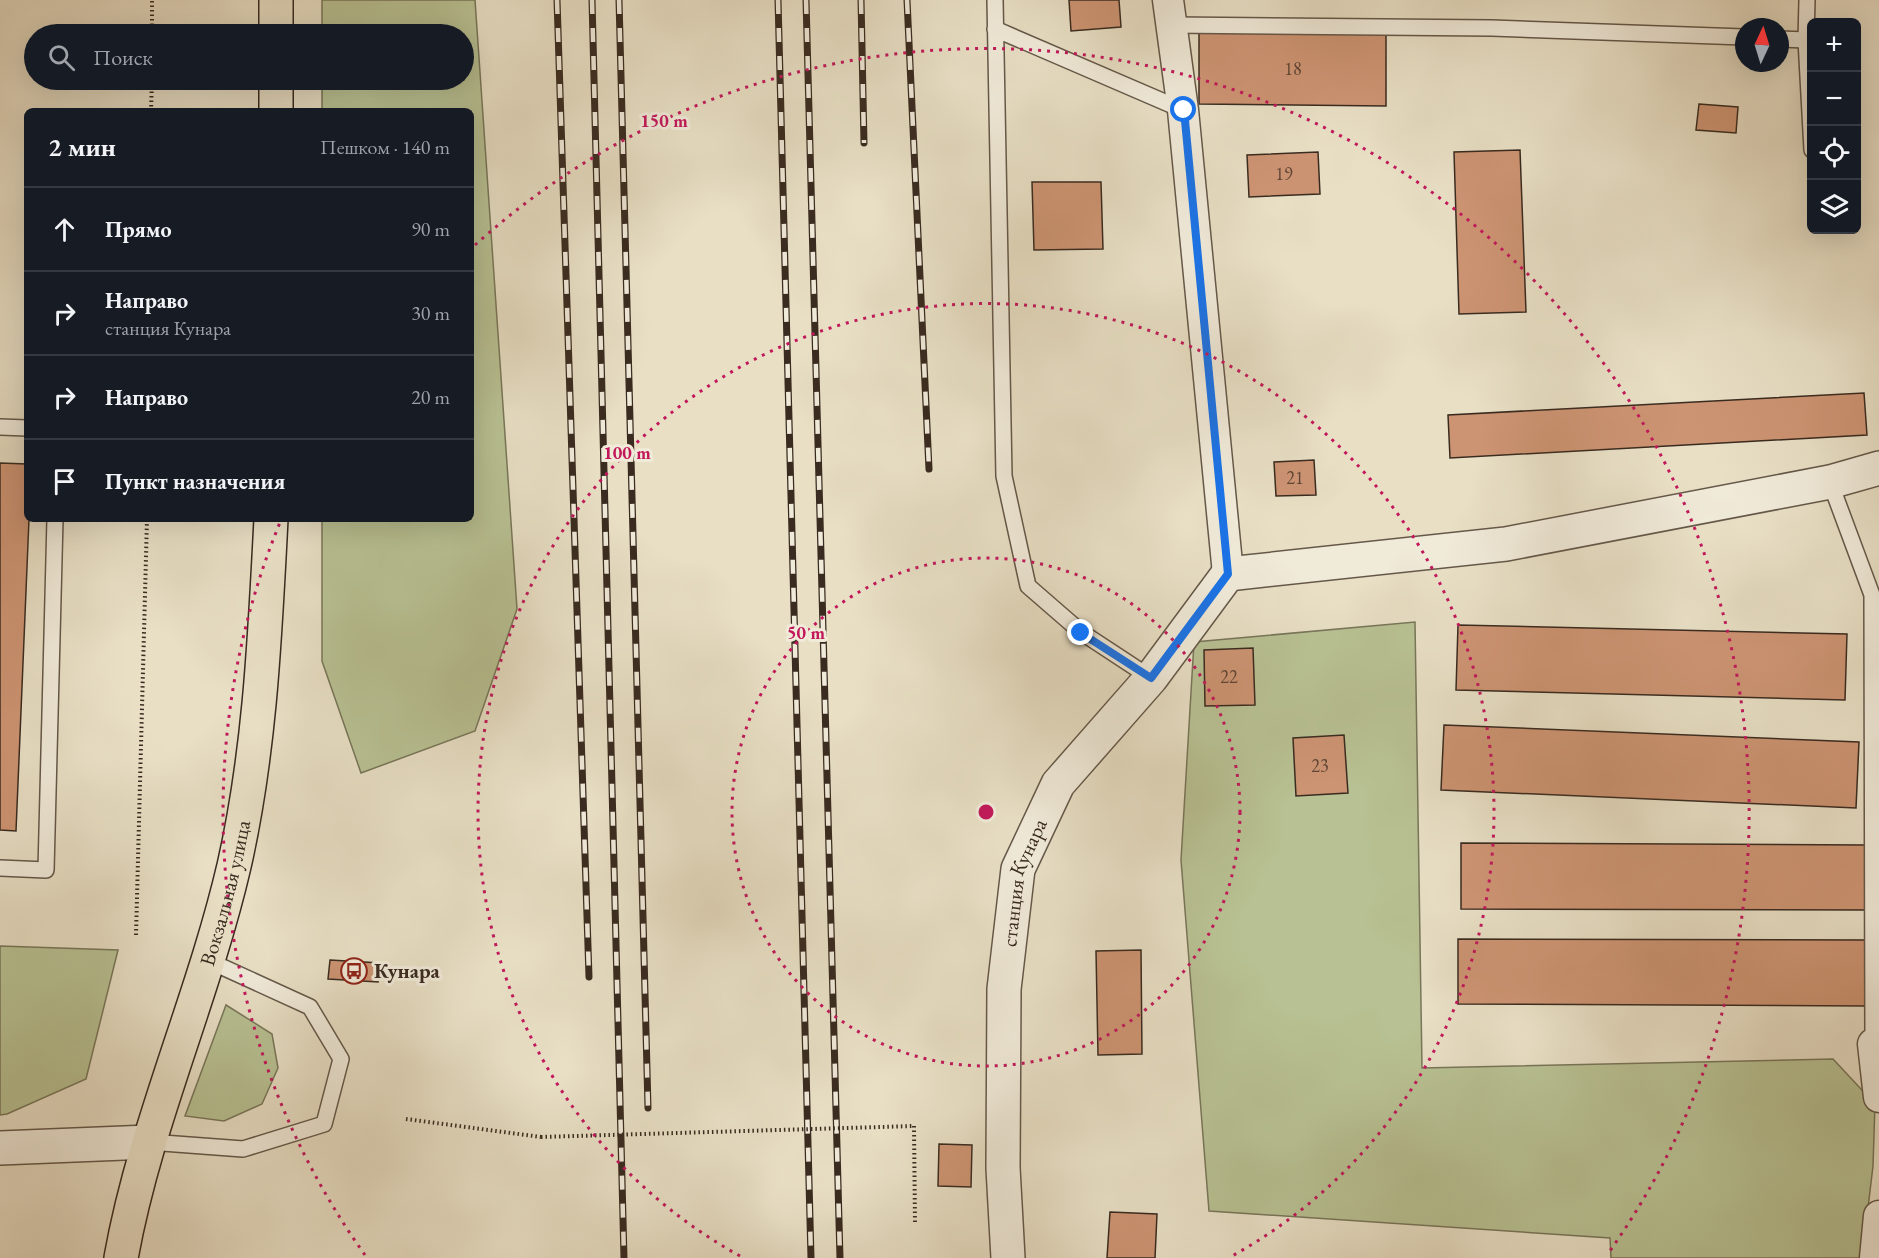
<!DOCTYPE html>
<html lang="ru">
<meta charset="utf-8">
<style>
:root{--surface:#171b24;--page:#242831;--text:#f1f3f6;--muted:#9ea1a6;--line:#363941}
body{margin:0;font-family:"EB Garamond",serif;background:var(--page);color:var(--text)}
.controls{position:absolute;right:18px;top:18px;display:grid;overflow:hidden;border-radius:9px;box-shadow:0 6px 24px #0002}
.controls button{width:54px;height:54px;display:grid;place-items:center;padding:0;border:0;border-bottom:2px solid var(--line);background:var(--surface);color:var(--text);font:30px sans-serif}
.compass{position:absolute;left:1735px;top:18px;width:54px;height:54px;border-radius:50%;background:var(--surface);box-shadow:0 6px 24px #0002;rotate:4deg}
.stop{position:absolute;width:18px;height:18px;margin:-14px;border:4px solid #1a73e8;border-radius:50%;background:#fff}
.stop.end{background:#1a73e8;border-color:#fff;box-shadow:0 2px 6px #0008}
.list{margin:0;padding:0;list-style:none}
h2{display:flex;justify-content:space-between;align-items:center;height:78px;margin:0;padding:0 24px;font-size:26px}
h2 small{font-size:20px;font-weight:400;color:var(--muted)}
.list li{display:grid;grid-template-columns:39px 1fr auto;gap:18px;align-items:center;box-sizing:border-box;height:84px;padding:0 24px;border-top:2px solid var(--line)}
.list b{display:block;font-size:22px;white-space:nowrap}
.list p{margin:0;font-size:20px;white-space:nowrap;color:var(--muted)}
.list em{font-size:20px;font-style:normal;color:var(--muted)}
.icon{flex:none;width:33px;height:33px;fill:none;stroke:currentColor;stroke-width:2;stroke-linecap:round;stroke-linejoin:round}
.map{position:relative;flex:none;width:1879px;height:1258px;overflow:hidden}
.search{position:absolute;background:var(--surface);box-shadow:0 6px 24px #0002;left:24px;top:24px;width:450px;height:66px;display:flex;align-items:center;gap:15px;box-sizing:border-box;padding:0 21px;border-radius:33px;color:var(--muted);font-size:22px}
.panel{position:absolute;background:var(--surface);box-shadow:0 6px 24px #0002;left:24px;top:108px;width:450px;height:414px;border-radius:9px}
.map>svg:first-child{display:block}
.green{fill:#b8c193;stroke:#78765a;stroke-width:1.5}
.building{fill:#cd9473;stroke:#392b20;stroke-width:1.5}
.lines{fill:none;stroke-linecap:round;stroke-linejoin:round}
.service-casing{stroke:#655849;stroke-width:18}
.minor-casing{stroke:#655849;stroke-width:33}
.tertiary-casing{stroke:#655849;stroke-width:36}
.primary-casing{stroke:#392b20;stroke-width:36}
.path{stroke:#392b20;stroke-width:4;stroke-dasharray:1.5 3;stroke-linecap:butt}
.service{stroke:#f0ead9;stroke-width:15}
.minor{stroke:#f0ead9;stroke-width:30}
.tertiary{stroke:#f0ead9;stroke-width:33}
.primary{stroke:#e8dfc5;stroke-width:33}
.rail-casing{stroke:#392b20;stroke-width:7}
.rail{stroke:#f0ead9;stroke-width:4.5;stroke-dasharray:14;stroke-linecap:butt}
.path-bridge{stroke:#392b20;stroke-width:4;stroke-dasharray:1.5 3;stroke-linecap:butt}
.route{stroke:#1a73e8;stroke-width:8}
.ring{fill:none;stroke:#c2185b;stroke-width:3;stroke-dasharray:3 6}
.labels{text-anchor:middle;stroke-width:6;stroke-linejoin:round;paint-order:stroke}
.number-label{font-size:18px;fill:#5e4535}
.street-label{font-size:21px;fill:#392b20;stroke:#f0ead9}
.poi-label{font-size:21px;font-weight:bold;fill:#392b20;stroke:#f0ead9;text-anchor:start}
.centre{fill:#c2185b;stroke:#f0ead9;stroke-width:3}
.ring-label{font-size:18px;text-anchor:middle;font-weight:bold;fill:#c2185b;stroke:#f0ead9;stroke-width:6;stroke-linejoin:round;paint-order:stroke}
</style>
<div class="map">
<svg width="1879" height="1258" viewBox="0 0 1879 1258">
<rect width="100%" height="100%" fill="#e8dfc5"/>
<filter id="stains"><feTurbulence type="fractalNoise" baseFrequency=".00333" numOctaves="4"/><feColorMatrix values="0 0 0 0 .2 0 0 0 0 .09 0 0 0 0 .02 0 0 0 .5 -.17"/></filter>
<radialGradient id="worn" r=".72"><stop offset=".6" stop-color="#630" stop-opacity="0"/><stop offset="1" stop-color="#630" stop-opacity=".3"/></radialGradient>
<path class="green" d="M 322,0 L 475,0 L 517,609 L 475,731 L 361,773 L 322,661 L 322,519 L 471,519 L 471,111 L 322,111 L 322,80 L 464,80 L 464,34 L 322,34 Z
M 1415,622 L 1422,1068 L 1833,1059 L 1875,1104 L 1873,1166 L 1862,1258 L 1611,1258 L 1610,1238 L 1209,1211 L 1181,860 L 1194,642 Z
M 0,946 L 118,950 L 86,1079 L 7,1114 L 0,1115 Z
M 226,1005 L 272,1034 L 278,1068 L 262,1104 L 224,1121 L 185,1116 Z"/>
<path class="building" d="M 1069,0 L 1119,0 L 1121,27 L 1071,31 Z
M 1199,31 L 1386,33 L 1386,106 L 1199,104 Z
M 1699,104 L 1738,107 L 1736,133 L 1696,130 Z
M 1520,150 L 1526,312 L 1459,314 L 1454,152 Z
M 1318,152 L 1320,194 L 1249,197 L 1247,155 Z
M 1032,182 L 1101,182 L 1103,249 L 1034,250 Z
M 1864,393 L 1867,435 L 1450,458 L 1448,415 Z
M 1314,460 L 1316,495 L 1276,496 L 1274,462 Z
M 0,463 L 27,464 L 29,519 L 16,831 L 0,830 Z
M 1458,625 L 1847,634 L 1845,700 L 1456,690 Z
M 1253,648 L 1255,705 L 1205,706 L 1204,650 Z
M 1444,725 L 1859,742 L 1856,808 L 1441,790 Z
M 1344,735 L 1348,793 L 1296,796 L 1293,738 Z
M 1461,843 L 1865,845 L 1865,910 L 1461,909 Z
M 1458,939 L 1865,940 L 1865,1006 L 1458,1004 Z
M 1141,950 L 1142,1054 L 1098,1055 L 1096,951 Z
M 330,960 L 380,963 L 378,982 L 328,979 Z
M 939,1144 L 972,1145 L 971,1187 L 938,1186 Z
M 1110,1212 L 1157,1214 L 1155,1258 L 1107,1258 Z"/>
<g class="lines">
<g class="service-casing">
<path id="service" d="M 995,0 L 1004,476 L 1028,586 L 1081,632 L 1151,678
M 1807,0 L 1806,40 L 1812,150
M 1172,25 L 1492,28 L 1744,37
M 995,29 L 1183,110
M 1780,39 L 1806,40
M 0,427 L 27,428
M 1830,482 L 1872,595 L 1873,1044
M 0,868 L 46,870 L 55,519
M 149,1142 L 243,1149 L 324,1124 L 341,1059 L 310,1007 L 207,960"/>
</g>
<g class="minor-casing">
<path id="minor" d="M 1168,0 L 1183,110 L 1228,574
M 1873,1044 L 1879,1097
M 1875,1258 L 1879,1216"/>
</g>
<g class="tertiary-casing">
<g id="tertiary">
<path d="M 0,1148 L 149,1142"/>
<path id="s1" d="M 1008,1258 L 1003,1168 L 1004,989 L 1018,869 L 1058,784 L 1151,678 L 1228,574 L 1506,544 L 1830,482 L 1879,468"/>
</g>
</g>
<g class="primary-casing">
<g id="primary">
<path d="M 276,0 L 276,34"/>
<path d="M 276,80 L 276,111"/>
<path id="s2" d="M 121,1258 C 145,1124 203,999 234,866 C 260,752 265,635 271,519"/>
</g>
</g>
<path class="path" d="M 152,34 L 152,0
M 151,111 L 152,80
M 136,935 L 147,519
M 406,1119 L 541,1137
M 914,1126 L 915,1224"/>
<use href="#service" class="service"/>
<use href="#minor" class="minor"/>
<use href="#tertiary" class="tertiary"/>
<use href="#primary" class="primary"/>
<g class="rail-casing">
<path id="rail" d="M 557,0 L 589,977
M 592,0 L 624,1258
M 619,0 L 648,1108
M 778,0 L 811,1258
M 806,0 L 840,1258
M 861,0 L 864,143
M 907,0 L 929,469"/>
</g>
<use href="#rail" class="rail"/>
<path class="path-bridge" d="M 541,1137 L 914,1126"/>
</g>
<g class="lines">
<path class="route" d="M 1081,633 L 1151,678 L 1228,574 L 1184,110"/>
</g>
<g class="ring">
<circle cx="986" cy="812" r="254"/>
<path d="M740 1256A508 508 0 1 1 1232 1256"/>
<path d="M365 1255A763 763 0 0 1 281 520M475 245A763 763 0 0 1 1607 1255"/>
</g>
<defs>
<g id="bus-ring" transform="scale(1.35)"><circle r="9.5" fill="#f0ead9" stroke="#8f2418" stroke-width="1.5"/><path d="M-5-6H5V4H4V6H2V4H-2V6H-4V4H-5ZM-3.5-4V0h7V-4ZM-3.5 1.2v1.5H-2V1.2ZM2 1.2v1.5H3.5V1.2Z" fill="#8f2418"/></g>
</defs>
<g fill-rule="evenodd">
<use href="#bus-ring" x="354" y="971"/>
</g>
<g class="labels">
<g class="number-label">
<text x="1293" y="75">18</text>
<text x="1284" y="180">19</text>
<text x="1295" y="484">21</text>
<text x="1229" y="683">22</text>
<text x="1320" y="772">23</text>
</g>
<g class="street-label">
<text dy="7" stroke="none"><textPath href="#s1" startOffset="378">станция Кунара</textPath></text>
<text dy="7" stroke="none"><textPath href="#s2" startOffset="380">Вокзальная улица</textPath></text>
</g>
<g class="poi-label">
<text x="374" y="978">Кунара</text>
</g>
</g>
<circle cx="986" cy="812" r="9" class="centre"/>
<g class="ring-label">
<text x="664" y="127">150 m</text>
<text x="627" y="459">100 m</text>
<text x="806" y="639">50 m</text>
</g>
<rect width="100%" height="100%" filter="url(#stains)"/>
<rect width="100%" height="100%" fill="url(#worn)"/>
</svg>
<div class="controls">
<button>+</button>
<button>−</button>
<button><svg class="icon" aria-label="locate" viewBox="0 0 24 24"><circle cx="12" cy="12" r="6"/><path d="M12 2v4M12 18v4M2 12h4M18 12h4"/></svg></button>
<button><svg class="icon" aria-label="layers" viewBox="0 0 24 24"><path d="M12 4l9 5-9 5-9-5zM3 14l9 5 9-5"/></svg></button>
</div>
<svg class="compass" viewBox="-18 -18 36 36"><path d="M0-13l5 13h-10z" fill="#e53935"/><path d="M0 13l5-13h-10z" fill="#9ea1a6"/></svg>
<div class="stop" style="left:1184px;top:110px"></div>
<div class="stop end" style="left:1081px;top:633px"></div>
<div class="search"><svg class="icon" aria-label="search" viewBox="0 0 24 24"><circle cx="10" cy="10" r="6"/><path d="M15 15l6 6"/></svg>Поиск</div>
<section class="panel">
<h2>2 мин<small>Пешком · 140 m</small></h2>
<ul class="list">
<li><svg class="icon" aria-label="ahead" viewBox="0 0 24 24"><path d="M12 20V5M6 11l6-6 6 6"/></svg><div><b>Прямо</b></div><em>90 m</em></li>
<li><svg class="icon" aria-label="right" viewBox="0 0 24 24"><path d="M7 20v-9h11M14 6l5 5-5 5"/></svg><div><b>Направо</b><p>станция Кунара</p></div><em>30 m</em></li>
<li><svg class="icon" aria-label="right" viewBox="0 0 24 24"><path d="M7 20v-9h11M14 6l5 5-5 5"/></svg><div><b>Направо</b></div><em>20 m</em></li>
<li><svg class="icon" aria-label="arrive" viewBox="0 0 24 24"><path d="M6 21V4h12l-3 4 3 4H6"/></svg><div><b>Пункт назначения</b></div></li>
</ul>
</section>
</div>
